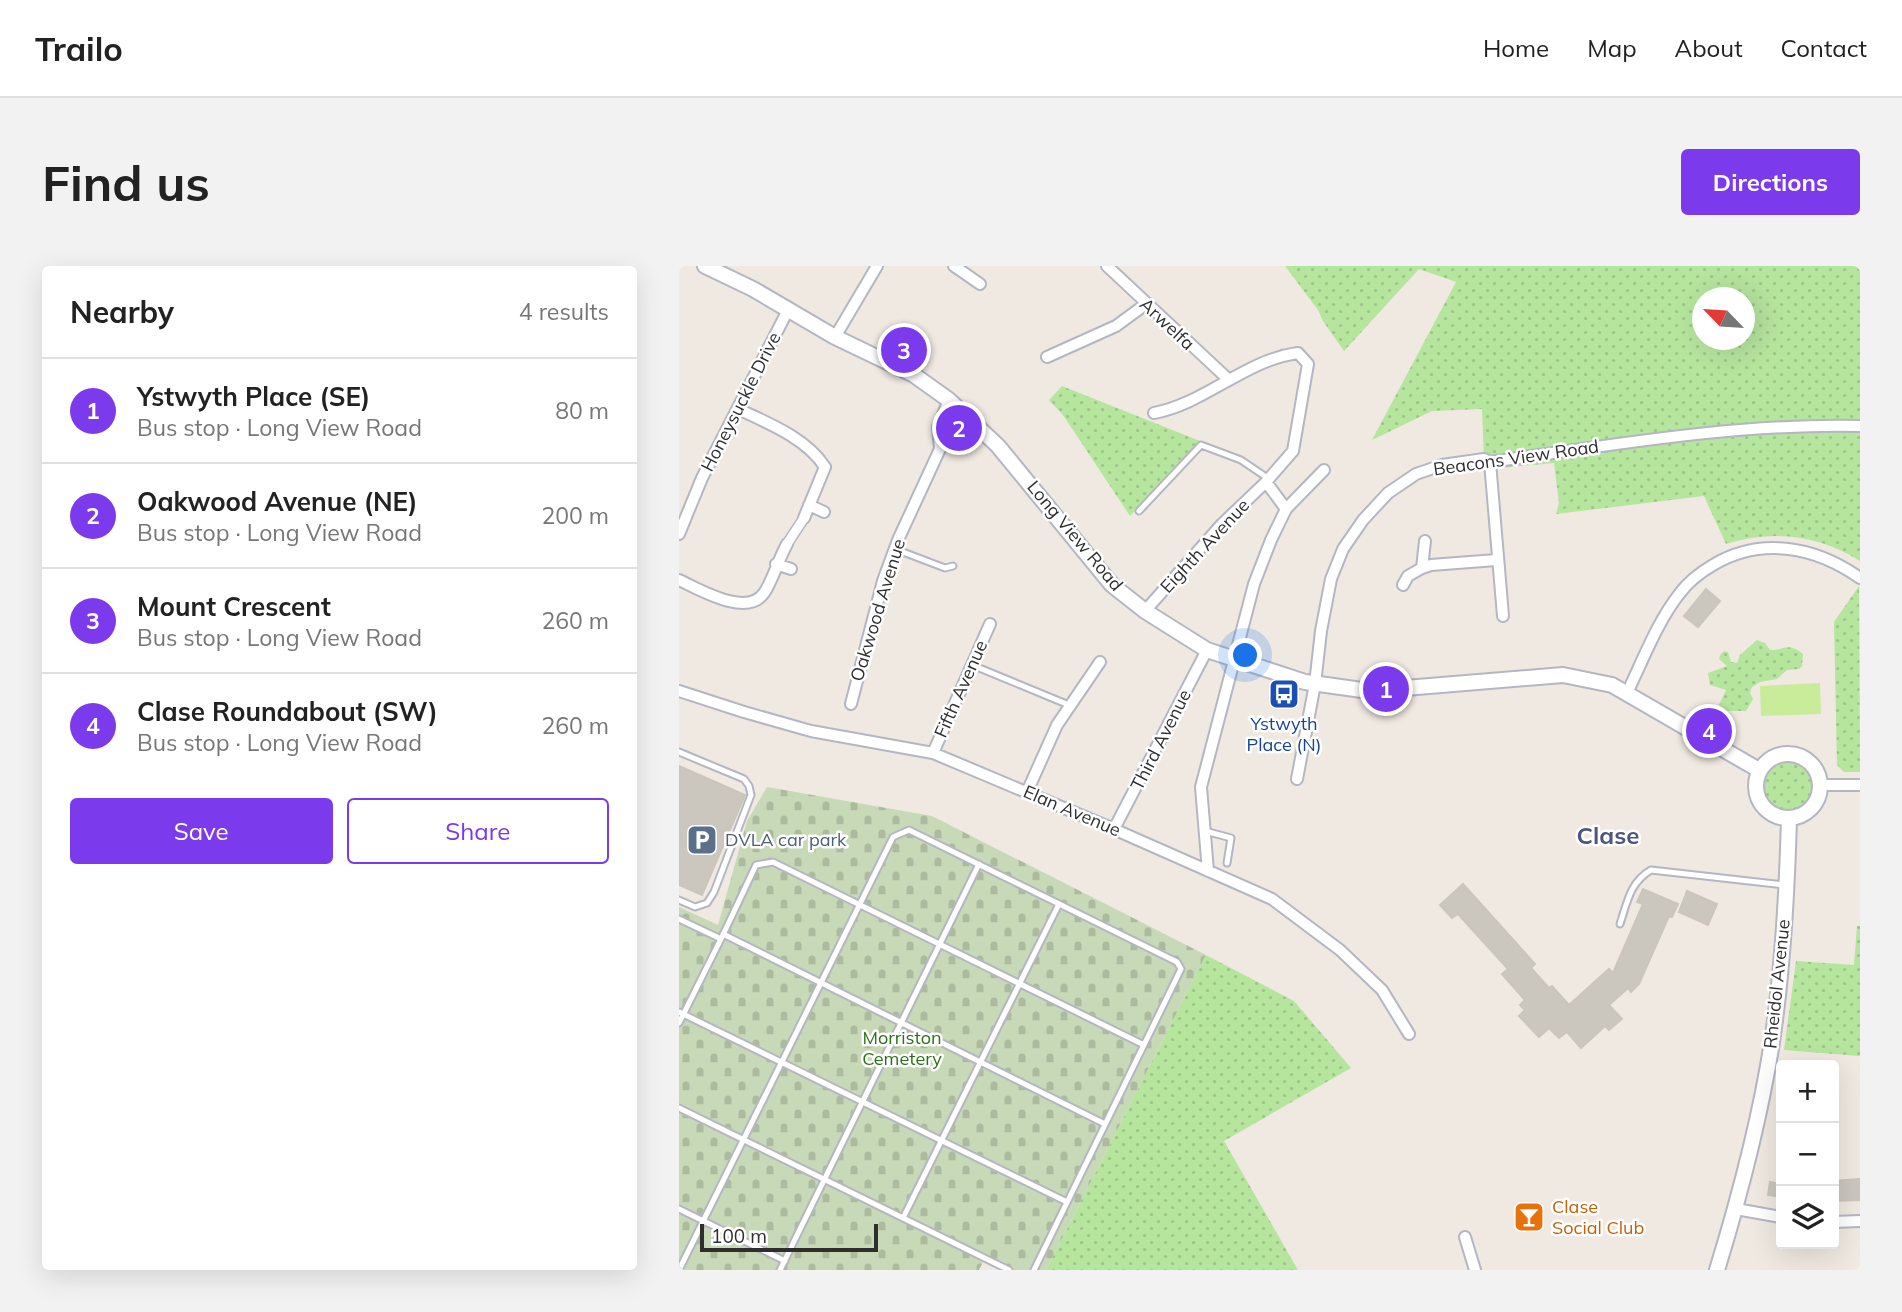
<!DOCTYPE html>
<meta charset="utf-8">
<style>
:root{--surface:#fff;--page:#f2f2f2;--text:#222;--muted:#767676;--line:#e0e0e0;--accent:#7c3aed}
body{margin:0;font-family:Mulish,sans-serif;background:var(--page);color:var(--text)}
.controls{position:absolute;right:21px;bottom:21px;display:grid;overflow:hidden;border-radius:7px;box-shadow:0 7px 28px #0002}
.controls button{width:63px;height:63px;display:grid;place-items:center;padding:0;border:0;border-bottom:2px solid var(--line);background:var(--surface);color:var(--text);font:35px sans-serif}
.compass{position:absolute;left:1013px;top:21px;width:63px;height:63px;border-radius:50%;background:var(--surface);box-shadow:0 7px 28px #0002;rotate:295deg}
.scale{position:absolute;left:21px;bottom:18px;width:178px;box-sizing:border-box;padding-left:7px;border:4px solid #2e2e2e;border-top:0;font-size:19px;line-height:24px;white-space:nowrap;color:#2e2e2e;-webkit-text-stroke:5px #fff;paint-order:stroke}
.you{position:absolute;left:567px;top:390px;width:24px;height:24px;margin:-18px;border:5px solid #fff;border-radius:50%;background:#1a73e8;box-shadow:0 0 0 10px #1a73e833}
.badge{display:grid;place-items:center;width:46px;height:46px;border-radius:50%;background:var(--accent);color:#fff;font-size:23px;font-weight:700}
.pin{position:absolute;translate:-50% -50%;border:4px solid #fff;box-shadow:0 2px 7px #0006}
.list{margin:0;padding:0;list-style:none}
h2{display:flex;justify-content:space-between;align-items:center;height:91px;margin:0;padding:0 28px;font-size:30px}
h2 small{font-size:23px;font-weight:400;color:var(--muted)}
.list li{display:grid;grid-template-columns:46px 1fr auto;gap:21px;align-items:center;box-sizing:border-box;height:105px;padding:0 28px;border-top:2px solid var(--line)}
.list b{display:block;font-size:26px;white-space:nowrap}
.list p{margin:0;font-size:23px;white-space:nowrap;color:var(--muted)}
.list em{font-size:23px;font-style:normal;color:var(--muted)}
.actions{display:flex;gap:14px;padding:21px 28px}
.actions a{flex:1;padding:16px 0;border:2px solid var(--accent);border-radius:7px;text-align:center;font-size:24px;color:var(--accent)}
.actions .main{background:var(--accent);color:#fff}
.icon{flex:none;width:38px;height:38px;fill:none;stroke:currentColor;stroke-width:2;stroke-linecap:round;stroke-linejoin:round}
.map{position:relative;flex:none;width:1181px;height:1004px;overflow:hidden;border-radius:7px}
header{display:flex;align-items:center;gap:42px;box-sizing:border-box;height:98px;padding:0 35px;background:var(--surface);border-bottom:2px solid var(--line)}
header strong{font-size:33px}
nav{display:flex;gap:38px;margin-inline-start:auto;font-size:24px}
.intro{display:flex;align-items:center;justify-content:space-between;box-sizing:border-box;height:168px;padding:0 42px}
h1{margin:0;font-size:49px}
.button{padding:18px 32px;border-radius:7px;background:var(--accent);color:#fff;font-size:24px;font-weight:700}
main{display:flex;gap:42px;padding:0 42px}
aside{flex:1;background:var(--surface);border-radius:7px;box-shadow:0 7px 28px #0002}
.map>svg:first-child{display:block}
.grass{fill:url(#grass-dots);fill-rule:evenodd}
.cemetery{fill:url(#cemetery-stones)}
.pitch{fill:#c9ec9a}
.building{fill:#cbc7bf;stroke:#cbc5ba;stroke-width:2}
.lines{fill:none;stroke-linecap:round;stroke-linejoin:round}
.service-casing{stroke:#b4b7c1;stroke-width:9}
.pedestrian-casing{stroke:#b4b7c1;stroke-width:12}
.minor-casing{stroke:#b4b7c1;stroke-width:14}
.tertiary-casing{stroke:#b4b7c1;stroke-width:18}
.service{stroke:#fff;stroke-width:5}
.pedestrian{stroke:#fff;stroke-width:9}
.minor{stroke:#fff;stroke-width:10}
.tertiary{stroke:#fff;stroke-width:14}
.labels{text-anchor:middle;stroke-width:5;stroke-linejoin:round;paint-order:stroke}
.street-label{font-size:18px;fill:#2e2e2e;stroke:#fff}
.transit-label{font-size:18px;fill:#164399;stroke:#fff}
.service-label{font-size:18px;fill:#4e5e75;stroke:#fff;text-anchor:start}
.park-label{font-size:18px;fill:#2c6e1b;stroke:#fff}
.food-label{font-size:18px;fill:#c56008;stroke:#fff;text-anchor:start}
.district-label{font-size:24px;font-weight:bold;fill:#4d5680;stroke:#fff}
</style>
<header>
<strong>Trailo</strong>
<nav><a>Home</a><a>Map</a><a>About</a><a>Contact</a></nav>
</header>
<div class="intro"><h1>Find us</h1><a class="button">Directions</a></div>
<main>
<aside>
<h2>Nearby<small>4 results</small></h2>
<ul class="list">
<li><span class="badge">1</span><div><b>Ystwyth Place (SE)</b><p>Bus stop · Long View Road</p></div><em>80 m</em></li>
<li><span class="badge">2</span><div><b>Oakwood Avenue (NE)</b><p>Bus stop · Long View Road</p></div><em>200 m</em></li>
<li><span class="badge">3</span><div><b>Mount Crescent</b><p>Bus stop · Long View Road</p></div><em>260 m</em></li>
<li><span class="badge">4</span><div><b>Clase Roundabout (SW)</b><p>Bus stop · Long View Road</p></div><em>260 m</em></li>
</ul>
<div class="actions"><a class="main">Save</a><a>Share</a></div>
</aside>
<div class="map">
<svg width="1181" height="1004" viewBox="0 0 1181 1004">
<defs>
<pattern id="grass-dots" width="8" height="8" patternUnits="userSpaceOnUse" patternTransform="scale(1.75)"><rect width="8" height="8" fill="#b6e59e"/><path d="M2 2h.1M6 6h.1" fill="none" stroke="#9dc588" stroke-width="1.8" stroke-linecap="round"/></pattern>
<pattern id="cemetery-stones" width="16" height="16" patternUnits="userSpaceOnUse" patternTransform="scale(1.75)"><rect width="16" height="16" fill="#c8d9b8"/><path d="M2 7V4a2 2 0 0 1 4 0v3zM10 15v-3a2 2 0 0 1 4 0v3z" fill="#acbb9e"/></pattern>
</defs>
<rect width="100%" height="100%" fill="#efe9e1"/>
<path class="grass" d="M 606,0 L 1181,0 L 1181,295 C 1140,269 1093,263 1047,278 L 1025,230 L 877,248 L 880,237 L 875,197 L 821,202 L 805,193 L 803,143 L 753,145 L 693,174 L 777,16 L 740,3 L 665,85 L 644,55 L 639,44 ZM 1024,32 L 1066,32 L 1066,74 L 1024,74 Z
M 383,120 L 521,175 L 451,250 L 384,149 L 370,134 Z
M 1180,320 L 1181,506 L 1165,506 L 1158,499 L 1155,356 Z
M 1078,374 L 1086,377 L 1091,384 C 1104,385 1108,375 1124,388 L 1123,400 L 1120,403 L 1108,404 L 1098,413 L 1081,416 L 1073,421 L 1071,427 L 1074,433 L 1067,445 L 1049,445 L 1040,439 L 1047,424 L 1031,419 L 1029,407 L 1048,400 L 1040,393 L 1041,389 L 1045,385 L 1049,386 L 1052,396 L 1058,397 L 1061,389 Z
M1083 519a26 26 0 1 1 52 0a26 26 0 1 1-52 0Z
M 1178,660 L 1181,660 L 1181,790 L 1105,784 L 1117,695 L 1175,699 Z
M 527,689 L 615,735 L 672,802 L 545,875 L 619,1004 L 367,1004 Z"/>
<path class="cemetery" d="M 88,521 L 253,550 L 527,689 L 367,1004 L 330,1004 L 306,992 L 300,1004 L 0,1004 L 0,641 L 39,659 L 68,555 Z"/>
<path class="pitch" d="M 1141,417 L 1142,448 L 1082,450 L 1081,420 Z"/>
<path class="building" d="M 1027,323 L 1041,335 L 1019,361 L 1005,350 Z
M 0,500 L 66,529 L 23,629 L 0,619 Z
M 784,618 L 856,698 L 852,702 L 870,722 L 873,720 L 890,739 L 930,703 L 934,707 L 964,638 L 958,636 L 964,623 L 999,638 L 993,651 L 990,650 L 960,718 L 952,726 L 949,722 L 930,739 L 943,753 L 930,764 L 926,760 L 902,782 L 888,766 L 880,772 L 870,762 L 860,771 L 840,750 L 846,744 L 841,739 L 846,734 L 823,708 L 829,703 L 779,648 L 773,652 L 761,639 Z
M 1008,625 L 1038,638 L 1029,659 L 1000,646 Z
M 1180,913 L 1181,934 L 1155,935 L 1155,915 Z
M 1091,916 L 1102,918 L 1102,931 L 1089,929 Z"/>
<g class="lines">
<g class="service-casing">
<path id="service" d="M 460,245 L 522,179 L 562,194 L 590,213
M 216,283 L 266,302 L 274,300
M 293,399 L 390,439
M 0,486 L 65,513 L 70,520 L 72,529 L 35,626 L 28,637 L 16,641 L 0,634
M 526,565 L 552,572 L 548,597
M 0,653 L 42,673 L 77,599 L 94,596 L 465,779
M 941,658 C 948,637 951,616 972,604 L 1105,619
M 44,668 L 426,858
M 0,746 L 388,936
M 0,757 L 42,673
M 0,842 L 330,1004
M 0,943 L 106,995
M 224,952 L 380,638
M 0,1004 L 214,571 L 230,564 L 498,696 L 502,703 L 355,1004
M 101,1004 L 300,598"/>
</g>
<g class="pedestrian-casing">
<path id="pedestrian" d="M 108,278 L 125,252"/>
</g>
<g class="minor-casing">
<path id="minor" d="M 275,0 L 301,18
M 428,0 L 550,114
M 156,71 L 198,0
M 368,91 L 437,60 L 467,38
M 59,143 C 89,157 127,172 146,201 L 125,252
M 811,196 L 824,350
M 587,216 L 607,243
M 130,239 L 145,246
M 0,268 L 23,212 L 109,44
M 97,298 L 112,303
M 743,302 L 752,299 L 817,294
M 0,314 C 20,323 68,352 85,327 C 93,316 100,292 108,278
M 724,319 L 729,310 L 743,302 L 746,275
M 466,345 L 543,258 L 587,216 L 614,185 L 629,98 L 619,87 C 566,94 527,137 475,147
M 0,425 L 65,446 L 132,465 L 254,487 L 430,561 L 593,633 L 661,684 L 703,724 L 730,768
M 948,427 C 964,394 978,356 1001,327 C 1010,315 1022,306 1034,299 C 1083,270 1137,281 1181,312
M 172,438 L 204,315 L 219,274 L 261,183 L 259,161 L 270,134
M 254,487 L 311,358
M 618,513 L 636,418 L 642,365 L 652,313 L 664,283 L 684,254 L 709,227 L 737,208 L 763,199 L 805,193 L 811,196 C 934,179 1057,157 1181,160
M 1142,519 L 1181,519
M 348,526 L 378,459 L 421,396
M 435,563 L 528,384
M 529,605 L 522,521 L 575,318 L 592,274 L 607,243 L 645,204
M 1057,943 L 1102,951
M 1155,956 L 1181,955
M 786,971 L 796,1004"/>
</g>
<g class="tertiary-casing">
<path id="tertiary" d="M 26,0 L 74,23 L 156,71 L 235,109 L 270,134 L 319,180 L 433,319 L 466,345 L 528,384 L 626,416 L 690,425 L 884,409 L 933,419 L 1080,504
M1077 520a32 32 0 1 1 64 0a32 32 0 1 1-64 0Z
M 1038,1004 C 1061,929 1081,853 1093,776 C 1104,702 1108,627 1110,552"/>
</g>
<use href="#service" class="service"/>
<use href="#pedestrian" class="pedestrian"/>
<use href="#minor" class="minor"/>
<use href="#tertiary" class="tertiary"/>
</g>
<defs>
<g id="bus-square" transform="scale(1.575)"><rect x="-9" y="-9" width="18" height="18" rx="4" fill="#1a4fb4" stroke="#fff"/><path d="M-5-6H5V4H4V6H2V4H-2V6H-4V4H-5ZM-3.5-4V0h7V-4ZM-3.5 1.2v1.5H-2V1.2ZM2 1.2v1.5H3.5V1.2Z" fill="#fff"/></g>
<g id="parking-square" transform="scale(1.575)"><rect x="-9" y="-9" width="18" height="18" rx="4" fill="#5c6f8a" stroke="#fff"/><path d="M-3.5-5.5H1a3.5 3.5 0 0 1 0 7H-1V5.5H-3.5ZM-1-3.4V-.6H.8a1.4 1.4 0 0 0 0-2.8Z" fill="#fff"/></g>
<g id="bar-square" transform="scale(1.575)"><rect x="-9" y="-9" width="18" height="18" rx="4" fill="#e8710a" stroke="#fff"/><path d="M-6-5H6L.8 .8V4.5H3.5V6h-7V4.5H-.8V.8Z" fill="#fff"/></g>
</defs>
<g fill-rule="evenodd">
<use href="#bus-square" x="605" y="428"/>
<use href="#parking-square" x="23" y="574"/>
<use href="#bar-square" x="850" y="951"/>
</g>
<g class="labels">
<g class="street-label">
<text transform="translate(488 58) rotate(43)" y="6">Arwelfa</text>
<text transform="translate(62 136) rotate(-63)" y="6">Honeysuckle Drive</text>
<text transform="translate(837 192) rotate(-8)" y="6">Beacons View Road</text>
<text transform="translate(396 270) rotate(50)" y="6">Long View Road</text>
<text transform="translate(526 280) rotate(-47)" y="6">Eighth Avenue</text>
<text transform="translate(199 344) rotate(-73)" y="6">Oakwood Avenue</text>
<text transform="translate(282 423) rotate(-66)" y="6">Fifth Avenue</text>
<text transform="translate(482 474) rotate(-63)" y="6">Third Avenue</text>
<text transform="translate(393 545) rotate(23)" y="6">Elan Avenue</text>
<text transform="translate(1098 718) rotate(-84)" y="6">Rheidol Avenue</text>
</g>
<g class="transit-label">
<text x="605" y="464">Ystwyth<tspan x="605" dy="21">Place (N)</tspan></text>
</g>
<g class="service-label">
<text x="46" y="580">DVLA car park</text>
</g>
<g class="park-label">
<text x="223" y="778">Morriston<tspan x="223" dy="21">Cemetery</tspan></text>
</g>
<g class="food-label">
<text x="873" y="947">Clase<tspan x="873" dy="21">Social Club</tspan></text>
</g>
<g class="district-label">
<text x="929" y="578">Clase</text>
</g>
</g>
</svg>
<div class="controls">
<button>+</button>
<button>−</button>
<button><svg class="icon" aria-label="layers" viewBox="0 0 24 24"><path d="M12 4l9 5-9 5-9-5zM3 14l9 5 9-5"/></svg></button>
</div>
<svg class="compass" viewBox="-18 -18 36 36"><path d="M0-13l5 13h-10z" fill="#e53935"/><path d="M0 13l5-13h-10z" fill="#767676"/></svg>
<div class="scale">100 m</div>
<div class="you"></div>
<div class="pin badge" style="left:707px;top:423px">1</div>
<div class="pin badge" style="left:280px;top:162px">2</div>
<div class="pin badge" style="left:225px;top:84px">3</div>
<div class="pin badge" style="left:1030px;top:465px">4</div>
</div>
</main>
